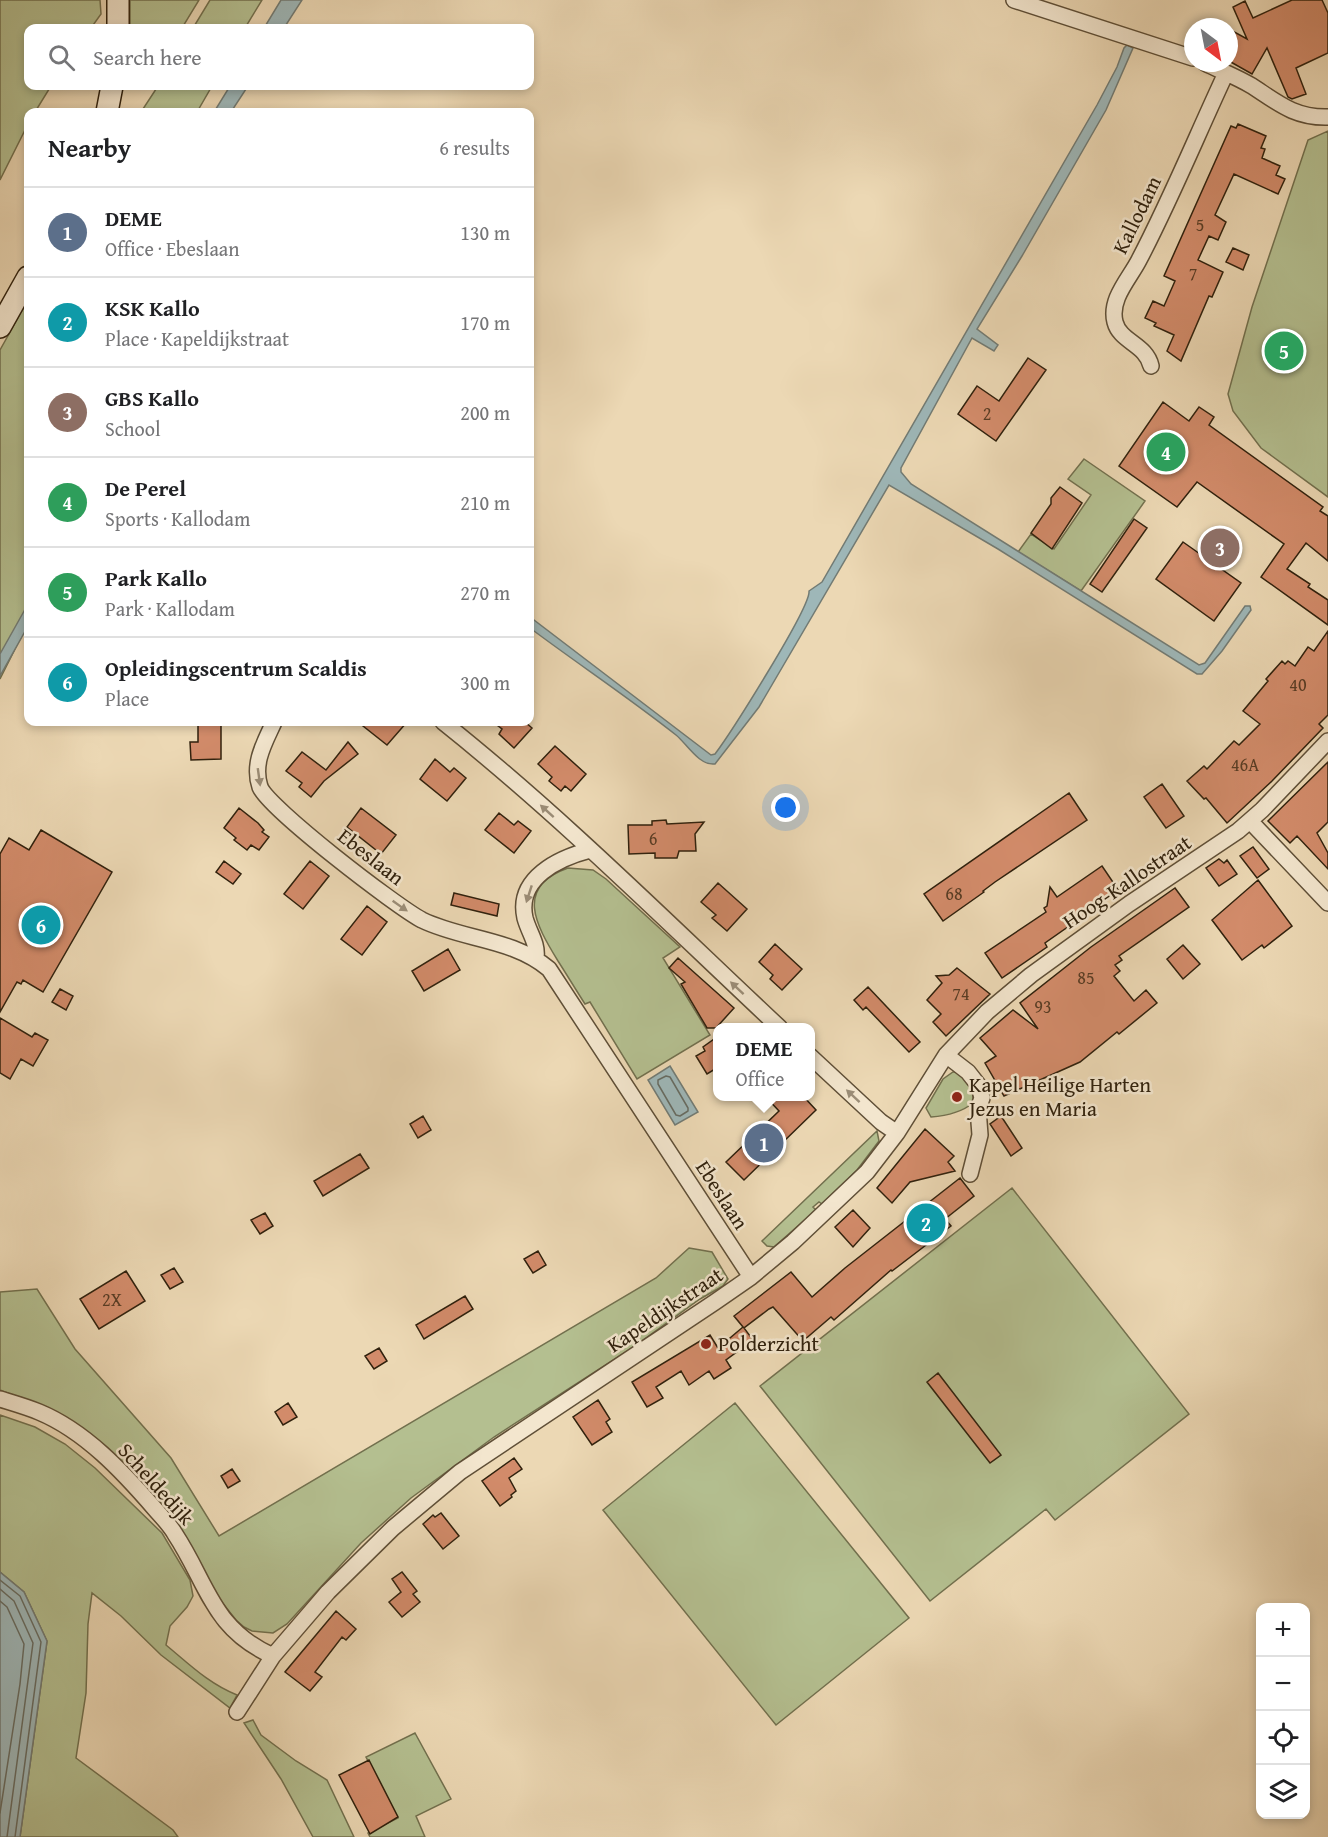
<!DOCTYPE html>
<meta charset="utf-8">
<style>
:root{--surface:#fff;--page:#f6f6f6;--text:#202124;--muted:#757577;--line:#e0e0e0;--accent:#111827}
body{margin:0;font-family:"Gentium Book Plus",serif;background:var(--page);color:var(--text)}
.controls{position:absolute;right:18px;bottom:18px;display:grid;overflow:hidden;border-radius:12px;box-shadow:0 3px 9px #0003}
.controls button{width:54px;height:54px;display:grid;place-items:center;padding:0;border:0;border-bottom:2px solid var(--line);background:var(--surface);color:var(--text);font:30px sans-serif}
.compass{position:absolute;left:1184px;top:18px;width:54px;height:54px;border-radius:50%;background:var(--surface);box-shadow:0 3px 9px #0003;rotate:148deg}
.you{position:absolute;left:786px;top:808px;width:21px;height:21px;margin:-15px;border:4px solid #fff;border-radius:50%;background:#1a73e8;box-shadow:0 0 0 9px #1a73e833}
.badge{display:grid;place-items:center;width:39px;height:39px;border-radius:50%;background:var(--accent);color:#fff;font-size:20px;font-weight:700}
.pin{position:absolute;translate:-50% -50%;border:3px solid #fff;box-shadow:0 2px 6px #0006}
.popup{position:absolute;left:713px;top:1023px;width:102px;height:78px;box-sizing:border-box;display:grid;place-content:center;border-radius:12px;background:var(--surface);filter:drop-shadow(0 2px 4px #0005);font-size:20px;white-space:nowrap;color:var(--muted)}
.popup b{font-size:22px;color:var(--text)}
.popup::after{content:'';position:absolute;left:50%;top:100%;margin-left:-12px;border:12px solid transparent;border-top-color:var(--surface)}
.list{margin:0;padding:0;list-style:none}
h2{display:flex;justify-content:space-between;align-items:center;height:78px;margin:0;padding:0 24px;font-size:26px}
h2 small{font-size:20px;font-weight:400;color:var(--muted)}
.list li{display:grid;grid-template-columns:39px 1fr auto;gap:18px;align-items:center;box-sizing:border-box;height:90px;padding:0 24px;border-top:2px solid var(--line)}
.list b{display:block;font-size:22px;white-space:nowrap}
.list p{margin:0;font-size:20px;white-space:nowrap;color:var(--muted)}
.list em{font-size:20px;font-style:normal;color:var(--muted)}
.icon{flex:none;width:33px;height:33px;fill:none;stroke:currentColor;stroke-width:2;stroke-linecap:round;stroke-linejoin:round}
.map{position:relative;flex:none;width:1328px;height:1837px;overflow:hidden}
.search{position:absolute;background:var(--surface);box-shadow:0 3px 9px #0003;left:24px;top:24px;width:510px;height:66px;display:flex;align-items:center;gap:15px;box-sizing:border-box;padding:0 21px;border-radius:12px;color:var(--muted);font-size:22px}
.panel{position:absolute;background:var(--surface);box-shadow:0 3px 9px #0003;left:24px;top:108px;width:510px;height:618px;border-radius:12px}
.map>svg:first-child{display:block}
.green{fill:#b4bf90;stroke:#72704e;stroke-width:1.5}
.water{fill:#9eb7b8;stroke:#727b74;stroke-width:1.5}
.lines{fill:none;stroke-linecap:round;stroke-linejoin:round}
.shore{stroke:#676c62;stroke-width:1.5}
.building{fill:#d28b6a;stroke:#30210d;stroke-width:1.5}
.street-casing{stroke:#5f4f37;stroke-width:18}
.secondary-casing{stroke:#30210d;stroke-width:24}
.street{stroke:#f3e6ce;stroke-width:15}
.secondary{stroke:#f3e6ce;stroke-width:21}
.oneway{fill:#9b8d77}
.poi-dot{fill:#8f2418;stroke:#f3e6ce;stroke-width:2}
.labels{text-anchor:middle;stroke-width:5;stroke-linejoin:round;paint-order:stroke}
.number-label{font-size:18px;fill:#583c24}
.street-label{font-size:21px;fill:#30210d;stroke:#f3e6ce}
.poi-label{font-size:21px;fill:#30210d;stroke:#f3e6ce;text-anchor:start}
</style>
<div class="map">
<svg width="1328" height="1837" viewBox="0 0 1328 1837">
<rect width="100%" height="100%" fill="#ecd8b4"/>
<filter id="stains"><feTurbulence type="fractalNoise" baseFrequency=".00333" numOctaves="4"/><feColorMatrix values="0 0 0 0 .2 0 0 0 0 .09 0 0 0 0 .02 0 0 0 .5 -.17"/></filter>
<radialGradient id="worn" r=".72"><stop offset=".6" stop-color="#630" stop-opacity="0"/><stop offset="1" stop-color="#630" stop-opacity=".3"/></radialGradient>
<path class="green" d="M 0,0 L 100,0 L 101,14 L 91,28 L 28,28 L 28,86 L 51,86 L 35,112 L 28,112 L 28,124 L 0,180 Z
M 130,0 L 199,0 L 182,28 L 130,28 Z
M 210,0 L 262,0 L 245,28 L 193,28 Z
M 158,86 L 212,86 L 197,112 L 141,112 Z
M 1328,131 L 1328,497 L 1261,448 L 1233,411 L 1228,394 L 1252,307 L 1308,140 Z
M 28,300 L 28,623 L 0,679 L 0,350 Z
M 1084,459 L 1145,501 L 1081,591 L 1018,552 L 1031,534 L 1054,549 L 1091,495 L 1068,479 Z
M 568,868 L 593,870 L 606,879 L 680,947 L 663,958 L 710,1035 L 637,1079 L 590,1002 L 585,1004 C 576,990 567,975 558,961 C 536,925 514,887 568,868 Z
M 953,1072 L 958,1072 C 969,1082 974,1088 973,1103 C 962,1112 944,1116 931,1117 L 926,1108 L 943,1079 Z
M 877,1131 L 879,1141 L 857,1170 L 822,1204 L 819,1202 L 813,1207 L 816,1210 L 774,1247 L 767,1246 L 762,1241 Z
M 1012,1188 L 1189,1414 L 1055,1520 L 1046,1509 L 930,1601 L 760,1386 Z
M 689,1248 L 712,1252 L 728,1279 L 723,1286 L 700,1299 L 632,1348 L 494,1437 L 411,1498 L 361,1543 L 287,1624 L 273,1633 L 252,1631 L 244,1627 L 236,1620 L 217,1596 L 193,1552 L 162,1505 L 135,1475 L 53,1411 L 0,1390 L 0,1292 L 37,1289 L 75,1349 L 171,1458 L 219,1536 L 656,1278 Z
M 735,1403 L 909,1618 L 776,1725 L 603,1510 Z
M 0,1415 L 35,1427 L 65,1444 L 95,1468 L 162,1533 L 190,1580 L 193,1596 L 187,1607 L 170,1626 L 166,1645 C 189,1664 209,1684 237,1695 L 230,1708 L 161,1655 L 121,1616 L 92,1593 L 88,1624 L 86,1693 L 76,1758 L 173,1830 L 178,1837 L 20,1837 L 47,1641 L 24,1592 L 0,1572 Z
M 253,1720 L 261,1735 L 296,1761 L 327,1780 L 354,1837 L 313,1837 L 281,1779 L 244,1723 Z
M 415,1733 L 451,1799 L 416,1816 L 425,1837 L 370,1837 L 368,1833 L 398,1818 L 366,1757 Z"/>
<path class="water" d="M 281,0 L 302,0 L 284,28 L 264,28 Z
M 1127,45 L 1133,48 L 1106,110 L 1022,256 L 977,329 L 998,345 L 994,351 L 972,338 L 901,468 L 901,472 L 911,484 L 1199,665 L 1205,663 L 1245,606 L 1250,606 L 1251,610 L 1222,651 L 1202,674 L 1197,674 L 998,549 L 889,485 L 759,707 L 715,764 C 699,766 687,744 676,735 C 628,697 578,664 530,628 L 530,617 L 711,755 L 715,754 C 730,734 811,607 809,591 L 822,582 L 1097,105 L 1117,67 L 1124,48 Z
M 230,86 L 248,86 L 231,112 L 214,112 Z
M 28,604 L 28,626 L 0,676 L 0,654 Z
M 670,1066 L 698,1112 L 675,1125 L 648,1080 Z
M 0,1572 L 24,1592 L 47,1641 L 20,1837 L 0,1837 Z"/>
<g class="lines">
<path class="shore" d="M 666,1076 L 670,1077 L 688,1108 L 688,1111 L 680,1116 L 676,1115 L 658,1084 L 658,1080 Z
M 0,1580 L 20,1596 L 41,1642 L 15,1837
M 0,1589 L 14,1601 L 33,1643 L 7,1837
M 0,1601 L 7,1607 L 24,1644 L 20,1684 L 0,1813"/>
</g>
<path class="building" d="M 1292,0 L 1322,0 L 1328,13 L 1328,53 L 1296,68 L 1306,94 L 1292,99 L 1288,97 L 1267,48 L 1252,74 L 1229,61 L 1229,29 L 1247,39 L 1233,7 L 1245,1 L 1253,18 Z
M 1238,124 L 1266,136 L 1261,148 L 1265,149 L 1262,158 L 1280,166 L 1276,175 L 1285,179 L 1278,194 L 1234,174 L 1215,215 L 1226,222 L 1218,240 L 1209,236 L 1198,260 L 1223,272 L 1212,297 L 1209,296 L 1181,361 L 1167,351 L 1174,335 L 1154,326 L 1156,323 L 1145,318 L 1153,301 L 1164,306 L 1175,281 L 1164,276 L 1231,126 L 1236,128 Z
M 1233,248 L 1249,255 L 1243,270 L 1226,262 Z
M 1028,358 L 1046,370 L 996,441 L 958,414 L 977,386 L 999,401 Z
M 1163,402 L 1189,421 L 1199,407 L 1214,417 L 1209,425 L 1323,507 L 1320,511 L 1328,516 L 1328,561 L 1306,543 L 1287,569 L 1310,584 L 1308,587 L 1328,600 L 1328,625 L 1261,577 L 1284,544 L 1197,482 L 1177,507 L 1119,466 Z
M 1060,487 L 1082,503 L 1052,549 L 1031,533 L 1051,504 L 1051,498 Z
M 1134,519 L 1147,528 L 1102,592 L 1090,584 Z
M 1183,542 L 1241,583 L 1214,621 L 1156,579 Z
M 1328,631 L 1328,715 L 1319,724 L 1323,728 L 1272,781 L 1227,823 L 1206,798 L 1204,799 L 1187,781 L 1204,766 L 1207,769 L 1234,741 L 1239,745 L 1260,724 L 1243,711 L 1268,681 L 1266,679 L 1282,661 L 1285,664 L 1288,661 L 1295,666 L 1308,647 L 1314,651 Z
M 198,722 L 221,722 L 221,759 L 191,760 L 190,742 L 198,742 Z
M 358,722 L 407,722 L 387,745 Z
M 493,722 L 525,722 L 532,728 L 514,748 L 499,734 L 502,729 Z
M 348,742 L 358,754 L 324,781 L 311,797 L 299,787 L 302,783 L 286,771 L 302,752 L 326,770 Z
M 555,746 L 586,774 L 571,791 L 565,786 L 561,791 L 549,781 L 552,777 L 538,764 Z
M 435,759 L 450,772 L 454,768 L 466,778 L 447,801 L 420,779 Z
M 1328,762 L 1328,822 L 1317,833 L 1328,853 L 1328,869 L 1297,836 L 1290,843 L 1268,821 Z
M 1162,784 L 1184,816 L 1166,828 L 1144,797 Z
M 1069,793 L 1087,820 L 995,882 L 983,891 L 984,892 L 943,921 L 924,894 Z
M 239,808 L 258,823 L 264,830 L 262,832 L 269,837 L 259,850 L 251,845 L 247,850 L 234,840 L 236,838 L 224,828 Z
M 361,808 L 396,835 L 381,854 L 347,827 Z
M 499,813 L 514,825 L 518,821 L 531,831 L 514,853 L 485,830 Z
M 666,820 L 667,824 L 704,822 L 695,834 L 696,851 L 679,851 L 677,858 L 655,858 L 655,853 L 629,854 L 628,825 L 652,825 L 652,821 Z
M 41,830 L 112,872 L 43,992 L 23,980 L 21,984 L 17,982 L 0,1012 L 0,854 L 9,838 L 29,850 Z
M 1253,847 L 1269,869 L 1257,878 L 1240,856 Z
M 1219,859 L 1224,863 L 1227,860 L 1237,874 L 1219,886 L 1206,868 Z
M 224,861 L 241,874 L 233,884 L 216,872 Z
M 310,861 L 329,876 L 303,909 L 284,894 Z
M 1102,866 L 1119,891 L 1045,943 L 1047,947 L 1002,978 L 985,953 L 1046,912 L 1044,908 L 1047,906 L 1050,887 L 1057,897 Z
M 1258,880 L 1292,926 L 1264,948 L 1262,945 L 1242,960 L 1212,920 Z
M 718,883 L 747,909 L 727,931 L 712,918 L 716,915 L 701,902 Z
M 1175,888 L 1189,907 L 1119,956 L 1122,960 L 1115,965 L 1120,971 L 1114,976 L 1134,1001 L 1146,990 L 1157,1003 L 1119,1034 L 1117,1032 L 1080,1062 L 1004,1096 L 985,1063 L 996,1056 L 980,1038 L 1013,1010 L 1038,1029 L 1020,1003 L 1091,947 Z
M 454,893 L 499,904 L 497,916 L 451,905 Z
M 367,906 L 387,922 L 362,955 L 341,939 Z
M 775,944 L 802,969 L 782,990 L 770,979 L 773,975 L 759,962 Z
M 1183,945 L 1200,964 L 1183,979 L 1167,959 Z
M 448,949 L 460,970 L 424,991 L 412,971 Z
M 678,958 L 734,1008 L 716,1028 L 707,1028 L 681,984 L 685,982 L 669,968 Z
M 957,968 L 990,994 L 946,1036 L 933,1022 L 941,1014 L 927,1000 L 942,983 L 936,976 L 949,975 Z
M 868,987 L 920,1042 L 909,1052 L 866,1007 L 863,1010 L 854,1000 Z
M 60,989 L 73,996 L 66,1010 L 52,1002 Z
M 0,1018 L 32,1037 L 35,1033 L 48,1040 L 33,1066 L 21,1059 L 10,1079 L 0,1073 Z
M 717,1037 L 717,1072 L 715,1069 L 707,1074 L 696,1056 L 705,1051 L 703,1047 Z
M 765,1096 L 803,1096 L 816,1110 L 744,1180 L 726,1162 L 779,1111 Z
M 423,1116 L 431,1130 L 418,1138 L 410,1124 Z
M 1001,1116 L 1022,1148 L 1011,1156 L 990,1124 Z
M 925,1129 L 954,1156 L 948,1162 L 955,1171 L 910,1182 L 892,1203 L 877,1188 Z
M 360,1154 L 369,1168 L 323,1196 L 314,1181 Z
M 960,1178 L 974,1196 L 945,1219 L 951,1226 L 892,1271 L 891,1270 L 834,1320 L 831,1317 L 803,1341 L 773,1307 L 769,1309 L 744,1328 L 753,1340 L 726,1360 L 731,1368 L 714,1379 L 709,1371 L 689,1385 L 681,1371 L 656,1387 L 663,1398 L 647,1407 L 632,1382 L 710,1335 L 718,1348 L 743,1327 L 734,1316 L 791,1272 L 812,1297 L 845,1268 Z
M 853,1210 L 870,1228 L 853,1247 L 835,1227 Z
M 265,1213 L 273,1226 L 260,1234 L 251,1220 Z
M 538,1251 L 546,1265 L 533,1273 L 524,1259 Z
M 174,1268 L 183,1282 L 170,1289 L 161,1275 Z
M 126,1271 L 145,1301 L 99,1329 L 80,1299 Z
M 465,1296 L 473,1309 L 424,1339 L 416,1325 Z
M 379,1348 L 387,1361 L 374,1369 L 365,1356 Z
M 938,1373 L 1001,1455 L 990,1463 L 927,1382 Z
M 598,1400 L 610,1419 L 606,1422 L 612,1432 L 592,1445 L 573,1417 Z
M 288,1403 L 297,1417 L 283,1425 L 275,1412 Z
M 514,1458 L 522,1469 L 509,1478 L 516,1491 L 511,1495 L 512,1497 L 500,1506 L 482,1481 Z
M 232,1469 L 240,1481 L 228,1488 L 221,1476 Z
M 441,1513 L 459,1536 L 443,1549 L 423,1524 L 433,1515 L 435,1517 Z
M 402,1572 L 417,1591 L 413,1594 L 420,1602 L 402,1617 L 389,1602 L 401,1592 L 392,1579 Z
M 336,1611 L 356,1629 L 346,1640 L 342,1637 L 315,1672 L 322,1677 L 310,1691 L 285,1672 Z
M 369,1760 L 398,1817 L 370,1834 L 339,1775 Z"/>
<g class="lines">
<g class="street-casing">
<path id="street" d="M 1014,0 L 1193,58
M 1205,63 C 1221,71 1237,77 1252,86 C 1278,103 1295,118 1328,117
M 1151,366 C 1146,344 1120,342 1115,322 C 1109,299 1130,278 1139,260 C 1171,199 1197,135 1226,73
M 274,722 C 265,742 252,763 260,787 C 268,808 397,907 422,920 C 463,940 512,938 549,969 L 751,1277
M 443,722 C 561,816 669,924 780,1028
M 1250,821 L 1328,903
M 536,958 C 538,943 529,933 525,918 C 516,878 559,858 590,850
M 946,1055 L 968,1072 L 979,1086 L 982,1098 L 978,1109 L 980,1135 L 970,1174
M 810,1056 L 881,1122 L 897,1133
M 0,1399 C 13,1403 27,1407 39,1412 C 85,1431 123,1472 155,1509 C 162,1517 170,1525 175,1534 C 208,1584 212,1629 273,1656
M 237,1712 L 273,1656 L 328,1592 L 393,1528 L 460,1472 L 715,1302 L 751,1277 L 793,1242 L 867,1172 L 897,1133 L 946,1055 L 987,1012 L 1031,975 L 1129,904 L 1238,831 L 1262,810 L 1328,741"/>
</g>
<g class="secondary-casing">
<path id="secondary" d="M 118,0 L 118,28
M 107,112 L 112,86
M 0,327 L 28,277"/>
</g>
<use href="#street" class="street"/>
<use href="#secondary" class="secondary"/>
</g>
<defs><path id="oneway-solid" d="M-6-.8H1V-3.2L6.5 0L1 3.2V.8H-6Z" transform="scale(1.5)"/></defs>
<g class="oneway">
<use href="#oneway-solid" transform="translate(259 777) rotate(82)"/>
<use href="#oneway-solid" transform="translate(547 811) rotate(-138)"/>
<use href="#oneway-solid" transform="translate(529 894) rotate(108)"/>
<use href="#oneway-solid" transform="translate(400 906) rotate(35)"/>
<use href="#oneway-solid" transform="translate(737 988) rotate(-137)"/>
<use href="#oneway-solid" transform="translate(853 1096) rotate(-137)"/>
</g>
<g class="poi-dot">
<circle cx="957" cy="1097" r="6"/>
<circle cx="706" cy="1344" r="6"/>
</g>
<g class="labels">
<g class="number-label">
<text x="1200" y="231">5</text>
<text x="1193" y="280">7</text>
<text x="987" y="420">2</text>
<text x="1298" y="691">40</text>
<text x="1245" y="771">46A</text>
<text x="653" y="845">6</text>
<text x="954" y="900">68</text>
<text x="1086" y="984">85</text>
<text x="961" y="1000">74</text>
<text x="1043" y="1013">93</text>
<text x="112" y="1306">2X</text>
</g>
<g class="street-label">
<text transform="translate(1137 215) rotate(-64)" y="7">Kallodam</text>
<text transform="translate(371 857) rotate(38)" y="7">Ebeslaan</text>
<text transform="translate(1127 882) rotate(-34)" y="7">Hoog-Kallostraat</text>
<text transform="translate(722 1195) rotate(57)" y="7">Ebeslaan</text>
<text transform="translate(665 1310) rotate(-34)" y="7">Kapeldijkstraat</text>
<text transform="translate(156 1484) rotate(48)" y="7">Scheldedijk</text>
</g>
<g class="poi-label">
<text x="969" y="1092">Kapel Heilige Harten<tspan x="969" dy="24">Jezus en Maria</tspan></text>
<text x="718" y="1351">Polderzicht</text>
</g>
</g>
<rect width="100%" height="100%" filter="url(#stains)"/>
<rect width="100%" height="100%" fill="url(#worn)"/>
</svg>
<div class="controls">
<button>+</button>
<button>−</button>
<button><svg class="icon" aria-label="locate" viewBox="0 0 24 24"><circle cx="12" cy="12" r="6"/><path d="M12 2v4M12 18v4M2 12h4M18 12h4"/></svg></button>
<button><svg class="icon" aria-label="layers" viewBox="0 0 24 24"><path d="M12 4l9 5-9 5-9-5zM3 14l9 5 9-5"/></svg></button>
</div>
<svg class="compass" viewBox="-18 -18 36 36"><path d="M0-13l5 13h-10z" fill="#e53935"/><path d="M0 13l5-13h-10z" fill="#757577"/></svg>
<div class="you"></div>
<div class="pin badge" style="left:764px;top:1143px;background:#5c6f8a">1</div>
<div class="popup"><b>DEME</b>Office</div>
<div class="pin badge" style="left:926px;top:1223px;background:#0f9aa8">2</div>
<div class="pin badge" style="left:1220px;top:548px;background:#8d6e63">3</div>
<div class="pin badge" style="left:1166px;top:452px;background:#2e9e5b">4</div>
<div class="pin badge" style="left:1284px;top:351px;background:#2e9e5b">5</div>
<div class="pin badge" style="left:41px;top:925px;background:#0f9aa8">6</div>
<div class="search"><svg class="icon" aria-label="search" viewBox="0 0 24 24"><circle cx="10" cy="10" r="6"/><path d="M15 15l6 6"/></svg>Search here</div>
<section class="panel">
<h2>Nearby<small>6 results</small></h2>
<ul class="list">
<li><span class="badge" style="background:#5c6f8a">1</span><div><b>DEME</b><p>Office · Ebeslaan</p></div><em>130 m</em></li>
<li><span class="badge" style="background:#0f9aa8">2</span><div><b>KSK Kallo</b><p>Place · Kapeldijkstraat</p></div><em>170 m</em></li>
<li><span class="badge" style="background:#8d6e63">3</span><div><b>GBS Kallo</b><p>School</p></div><em>200 m</em></li>
<li><span class="badge" style="background:#2e9e5b">4</span><div><b>De Perel</b><p>Sports · Kallodam</p></div><em>210 m</em></li>
<li><span class="badge" style="background:#2e9e5b">5</span><div><b>Park Kallo</b><p>Park · Kallodam</p></div><em>270 m</em></li>
<li><span class="badge" style="background:#0f9aa8">6</span><div><b>Opleidingscentrum Scaldis</b><p>Place</p></div><em>300 m</em></li>
</ul>
</section>
</div>
